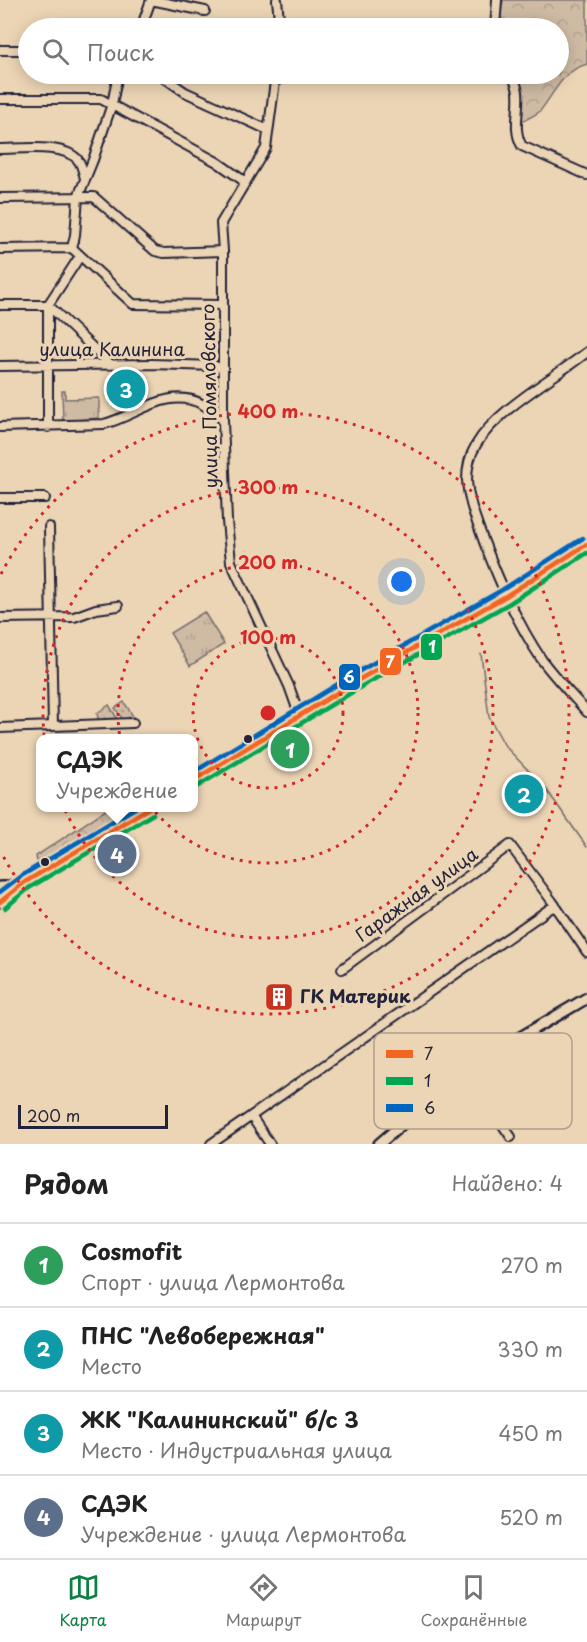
<!DOCTYPE html>
<html lang="ru">
<meta charset="utf-8">
<style>
:root{--surface:#fff;--page:#f2f2f2;--text:#222;--muted:#767676;--line:#e0e0e0;--accent:#0b8043}
body{margin:0;font-family:"Playpen Sans",sans-serif;background:var(--page);color:var(--text)}
.scale{position:absolute;left:18px;bottom:15px;width:150px;box-sizing:border-box;padding-left:6px;border:3px solid #22223b;border-top:0;font-size:16px;line-height:21px;white-space:nowrap;color:#22223b;-webkit-text-stroke:4px #ecd5b5;paint-order:stroke}
.you{position:absolute;left:402px;top:582px;width:21px;height:21px;margin:-15px;border:4px solid #fff;border-radius:50%;background:#1a73e8;box-shadow:0 0 0 9px #1a73e833}
.badge{display:grid;place-items:center;width:39px;height:39px;border-radius:50%;background:var(--accent);color:#fff;font-size:20px;font-weight:700}
.pin{position:absolute;translate:-50% -50%;border:3px solid #fff;box-shadow:0 2px 6px #0006}
.popup{position:absolute;left:36px;top:734px;width:162px;height:78px;box-sizing:border-box;display:grid;place-content:center;border-radius:12px;background:var(--surface);filter:drop-shadow(0 2px 4px #0005);font-size:20px;white-space:nowrap;color:var(--muted)}
.popup b{font-size:22px;color:var(--text)}
.popup::after{content:'';position:absolute;left:50%;top:100%;margin-left:-12px;border:12px solid transparent;border-top-color:var(--surface)}
.list{margin:0;padding:0;list-style:none}
h2{display:flex;justify-content:space-between;align-items:center;height:78px;margin:0;padding:0 24px;font-size:26px}
h2 small{font-size:20px;font-weight:400;color:var(--muted)}
.list li{display:grid;grid-template-columns:39px 1fr auto;gap:18px;align-items:center;box-sizing:border-box;height:84px;padding:0 24px;border-top:2px solid var(--line)}
.list b{display:block;font-size:22px;white-space:nowrap}
.list p{margin:0;font-size:20px;white-space:nowrap;color:var(--muted)}
.list em{font-size:20px;font-style:normal;color:var(--muted)}
.icon{flex:none;width:33px;height:33px;fill:none;stroke:currentColor;stroke-width:2;stroke-linecap:round;stroke-linejoin:round}
.map{position:relative;flex:none;width:587px;height:1144px;overflow:hidden}
.search{position:absolute;background:var(--surface);box-shadow:0 3px 15px #0003;left:18px;right:18px;top:18px;height:66px;display:flex;align-items:center;gap:15px;box-sizing:border-box;padding:0 21px;border-radius:33px;color:var(--muted);font-size:22px}
.sheet{height:414px;background:var(--surface)}
nav{display:flex;justify-content:space-around;align-items:center;box-sizing:border-box;height:84px;border-top:2px solid var(--line);background:var(--surface);font-size:16px;color:var(--muted)}
nav a{display:grid;justify-items:center;gap:3px}
nav .on{color:var(--accent)}
.map>svg:first-child{display:block}
.grass{fill:url(#grass-dots);stroke:#786e70;stroke-width:1.5}
.forest{fill:url(#forest-crowns);stroke:#786e70;stroke-width:1.5}
.park{fill:url(#park-tufts);stroke:#786e70;stroke-width:1.5}
.lines{fill:none;stroke-linecap:round;stroke-linejoin:round}
.stream{stroke:#70676a;stroke-width:1.5}
.minor-casing{stroke:#22223b;stroke-width:12}
.major-casing{stroke:#22223b;stroke-width:14}
.minor{stroke:#ecd5b5;stroke-width:8}
.major{stroke:#ecd5b5;stroke-width:9}
.bus-1-casing{stroke:#ecd5b5;stroke-width:9}
.bus-2-casing{stroke:#ecd5b5;stroke-width:9}
.bus-3-casing{stroke:#ecd5b5;stroke-width:9}
.bus-1{stroke:#f26522;stroke-width:4.5}
.bus-2{stroke:#00a651;stroke-width:4.5}
.bus-3{stroke:#0065bd;stroke-width:4.5}
.ring{fill:none;stroke:#d62828;stroke-width:3;stroke-dasharray:3 6}
.bus-dot{fill:#22223b;stroke:#ecd5b5;stroke-width:2}
.labels{text-anchor:middle;stroke-width:6;stroke-linejoin:round;paint-order:stroke}
.street-label{font-size:18px;fill:#22223b;stroke:#ecd5b5}
.poi-label{font-size:18px;font-weight:bold;fill:#22223b;stroke:#ecd5b5;text-anchor:start}
.key{fill:#ecd5b5;stroke:#af9f90;stroke-width:1.5}
.key-label{font-size:16px;fill:#22223b}
.centre{fill:#d62828;stroke:#ecd5b5;stroke-width:3}
.ring-label{font-size:18px;text-anchor:middle;font-weight:bold;fill:#d62828;stroke:#ecd5b5;stroke-width:6;stroke-linejoin:round;paint-order:stroke}
.line-badge{stroke:#ecd5b5;stroke-width:2}
.badge-label{font-size:16px;text-anchor:middle;font-weight:bold;fill:#fff}
</style>
<div class="map">
<svg width="587" height="1144" viewBox="0 0 587 1144">
<defs>
<pattern id="grass-dots" width="8" height="8" patternUnits="userSpaceOnUse" patternTransform="scale(1.5)"><rect width="8" height="8" fill="#cfbba4"/><path d="M2 2h.1M6 6h.1" fill="none" stroke="#b1a08e" stroke-width="1.8" stroke-linecap="round"/></pattern>
<pattern id="forest-crowns" width="20" height="18" patternUnits="userSpaceOnUse" patternTransform="scale(1.5)"><rect width="20" height="18" fill="#cfbba4"/><path d="M2 6a3 3 0 1 1 6 0M12 15a3 3 0 1 1 6 0" fill="none" stroke="#b1a08e"/></pattern>
<pattern id="park-tufts" width="24" height="20" patternUnits="userSpaceOnUse" patternTransform="scale(1.5)"><rect width="24" height="20" fill="#cfbba4"/><path d="M3 7l-1-3M5 7V3M7 7l1-3M15 17l-1-3M17 17v-4M19 17l1-3" fill="none" stroke="#b1a08e"/></pattern>
</defs>
<rect width="100%" height="100%" fill="#ecd5b5"/>
<filter id="ink" filterUnits="userSpaceOnUse"><feTurbulence type="fractalNoise" baseFrequency=".0167" numOctaves="2"/><feDisplacementMap in="SourceGraphic" scale="12" xChannelSelector="R" yChannelSelector="G"/><feConvolveMatrix kernelMatrix="1 2 1 2 8 2 1 2 1" color-interpolation-filters="sRGB"/></filter>
<g filter="url(#ink)">
<path class="grass" d="M 124,702 L 136,721 L 125,723 L 115,708 Z
M 109,705 L 120,723 L 99,724 L 97,713 Z"/>
<path class="forest" d="M 503,0 L 587,0 L 587,64 C 560,72 556,92 540,111 C 536,115 528,118 523,121 L 516,114 L 521,86 L 514,74 L 558,74 L 558,28 L 499,28 Z
M 107,809 L 110,809 L 115,816 L 114,819 L 42,862 L 37,862 L 36,856 Z"/>
<path class="park" d="M 62,391 L 65,391 L 65,399 L 99,398 L 99,418 L 63,421 Z
M 204,612 L 224,644 L 190,666 L 170,633 Z"/>
<g class="lines">
<path class="stream" d="M 481,654 L 489,717 L 505,746 L 546,789 L 587,847"/>
<g class="minor-casing">
<path id="minor" d="M 277,0 L 280,28
M 141,28 L 151,0 L 205,11
M 495,28 L 497,0
M 0,50 L 28,50
M 159,74 L 185,92 L 268,130
M 276,74 L 266,148 L 221,223 L 223,251 L 223,421 L 227,521 L 231,562 L 289,686 L 300,717
M 511,74 C 514,79 517,85 518,92 C 520,111 512,129 522,146 L 587,175
M 0,99 L 101,99 L 217,162 L 244,181
M 0,149 C 21,149 64,143 78,160 C 82,165 83,172 85,178
M 0,198 L 94,197 L 155,251 L 164,253 L 223,251
M 72,248 L 75,235 L 78,197 L 93,160 L 112,104 L 118,74
M 0,249 L 72,248 L 133,304 L 223,305
M 0,305 L 48,305 L 111,365
M 587,352 C 553,379 497,409 476,445 C 470,455 467,469 467,480 C 468,501 477,522 484,542 C 500,583 517,623 542,660 C 555,678 572,695 587,712
M 0,366 L 152,364 L 215,366 L 223,369
M 0,427 L 104,424 C 136,416 168,386 202,404 C 210,409 218,413 223,421
M 48,427 L 48,305 L 80,256
M 0,498 L 45,498
M 49,527 L 53,726
M 0,618 L 74,617 L 96,609 L 118,606
M 0,728 L 133,723
M 342,969 L 510,845 L 552,901 L 587,952
M 464,1075 L 485,1105 L 500,1121 L 511,1137
M 251,1116 L 270,1144
M 211,1144 L 555,905"/>
</g>
<g class="major-casing">
<path id="major" d="M 194,780 L 360,679 L 506,596 L 587,544
M 0,887 L 6,887 L 20,883
M 0,902 L 25,882 L 149,808
M 379,1144 L 416,1112 L 485,1058 L 587,998"/>
</g>
<use href="#minor" class="minor"/>
<use href="#major" class="major"/>
<g class="bus-1-casing">
<path id="bus-1" d="M 194,780 L 360,679 L 506,596 L 587,544
M 0,902 L 25,882 L 149,808"/>
</g>
<g class="bus-2-casing">
<path id="bus-2" d="M 198,786 L 364,685 L 510,603 L 587,553
M 5,908 L 29,888 L 153,814"/>
</g>
<g class="bus-3-casing">
<path id="bus-3" d="M 194,772 L 356,673 L 502,590 L 583,538
M 0,892 L 21,876 L 135,808"/>
</g>
<use href="#bus-1" class="bus-1"/>
<use href="#bus-2" class="bus-2"/>
<use href="#bus-3" class="bus-3"/>
</g>
</g>
<g class="ring">
<circle cx="268" cy="713" r="75"/>
<circle cx="268" cy="713" r="150"/>
<circle cx="268" cy="713" r="225"/>
<path d="M1 574A301 301 0 1 1 1 852"/>
</g>
<defs>
<g id="building-square" transform="scale(1.5)"><rect x="-9" y="-9" width="18" height="18" rx="4" fill="#c8321e" stroke="#ecd5b5"/><path d="M-4-6H4V6H1V3H-1V6H-4ZM-2.5-4.3h1.7v1.8h-1.7ZM.8-4.3h1.7v1.8H.8ZM-2.5-1h1.7V.8h-1.7ZM.8-1h1.7V.8H.8Z" fill="#fff"/></g>
</defs>
<g fill-rule="evenodd">
<use href="#building-square" x="279" y="997"/>
</g>
<g class="bus-dot">
<circle cx="248" cy="739" r="5"/>
<circle cx="45" cy="862" r="5"/>
</g>
<g class="labels">
<g class="street-label">
<text x="112" y="356">улица Калинина</text>
<text transform="translate(210 396) rotate(-91)" y="6">улица Помяловского</text>
<text transform="translate(417 895) rotate(-36)" y="6">Гаражная улица</text>
</g>
<g class="poi-label">
<text x="300" y="1003">ГК Материк</text>
</g>
</g>
<rect x="374" y="1033" width="198" height="96" rx="9" class="key"/>
<rect x="386" y="1050" width="27" height="8" fill="#f26522"/>
<rect x="386" y="1077" width="27" height="8" fill="#00a651"/>
<rect x="386" y="1104" width="27" height="8" fill="#0065bd"/>
<g class="key-label">
<text x="424" y="1060">7</text>
<text x="424" y="1087">1</text>
<text x="424" y="1114">6</text>
</g>
<circle cx="268" cy="713" r="9" class="centre"/>
<g class="ring-label">
<text x="268" y="418">400 m</text>
<text x="268" y="494">300 m</text>
<text x="268" y="569">200 m</text>
<text x="268" y="644">100 m</text>
</g>
<g class="line-badge">
<rect x="420" y="633" width="23" height="28" rx="6" fill="#00a651"/>
<rect x="379" y="647" width="23" height="29" rx="6" fill="#f26522"/>
<rect x="338" y="663" width="23" height="28" rx="6" fill="#0065bd"/>
</g>
<g class="badge-label">
<text x="432" y="653">1</text>
<text x="390" y="668">7</text>
<text x="349" y="683">6</text>
</g>
</svg>
<div class="scale">200 m</div>
<div class="you"></div>
<div class="pin badge" style="left:290px;top:749px;background:#2e9e5b">1</div>
<div class="pin badge" style="left:524px;top:794px;background:#0f9aa8">2</div>
<div class="pin badge" style="left:126px;top:389px;background:#0f9aa8">3</div>
<div class="pin badge" style="left:117px;top:854px;background:#5c6f8a">4</div>
<div class="popup"><b>СДЭК</b>Учреждение</div>
<div class="search"><svg class="icon" aria-label="search" viewBox="0 0 24 24"><circle cx="10" cy="10" r="6"/><path d="M15 15l6 6"/></svg>Поиск</div>
</div>
<section class="sheet">
<h2>Рядом<small>Найдено: 4</small></h2>
<ul class="list">
<li><span class="badge" style="background:#2e9e5b">1</span><div><b>Cosmofit</b><p>Спорт · улица Лермонтова</p></div><em>270 m</em></li>
<li><span class="badge" style="background:#0f9aa8">2</span><div><b>ПНС &quot;Левобережная&quot;</b><p>Место</p></div><em>330 m</em></li>
<li><span class="badge" style="background:#0f9aa8">3</span><div><b>ЖК &quot;Калининский&quot; б/с 3</b><p>Место · Индустриальная улица</p></div><em>450 m</em></li>
<li><span class="badge" style="background:#5c6f8a">4</span><div><b>СДЭК</b><p>Учреждение · улица Лермонтова</p></div><em>520 m</em></li>
</ul>
</section>
<nav>
<a class="on"><svg class="icon" aria-label="map" viewBox="0 0 24 24"><path d="M3 6l6-2 6 2 6-2v14l-6 2-6-2-6 2zM9 4v14M15 6v14"/></svg>Карта</a>
<a><svg class="icon" aria-label="directions" viewBox="0 0 24 24"><path d="M12 3l9 9-9 9-9-9zM9 14v-3h6M13 9l2 2-2 2"/></svg>Маршрут</a>
<a><svg class="icon" aria-label="saved" viewBox="0 0 24 24"><path d="M7 4h10v16l-5-4-5 4z"/></svg>Сохранённые</a>
</nav>
